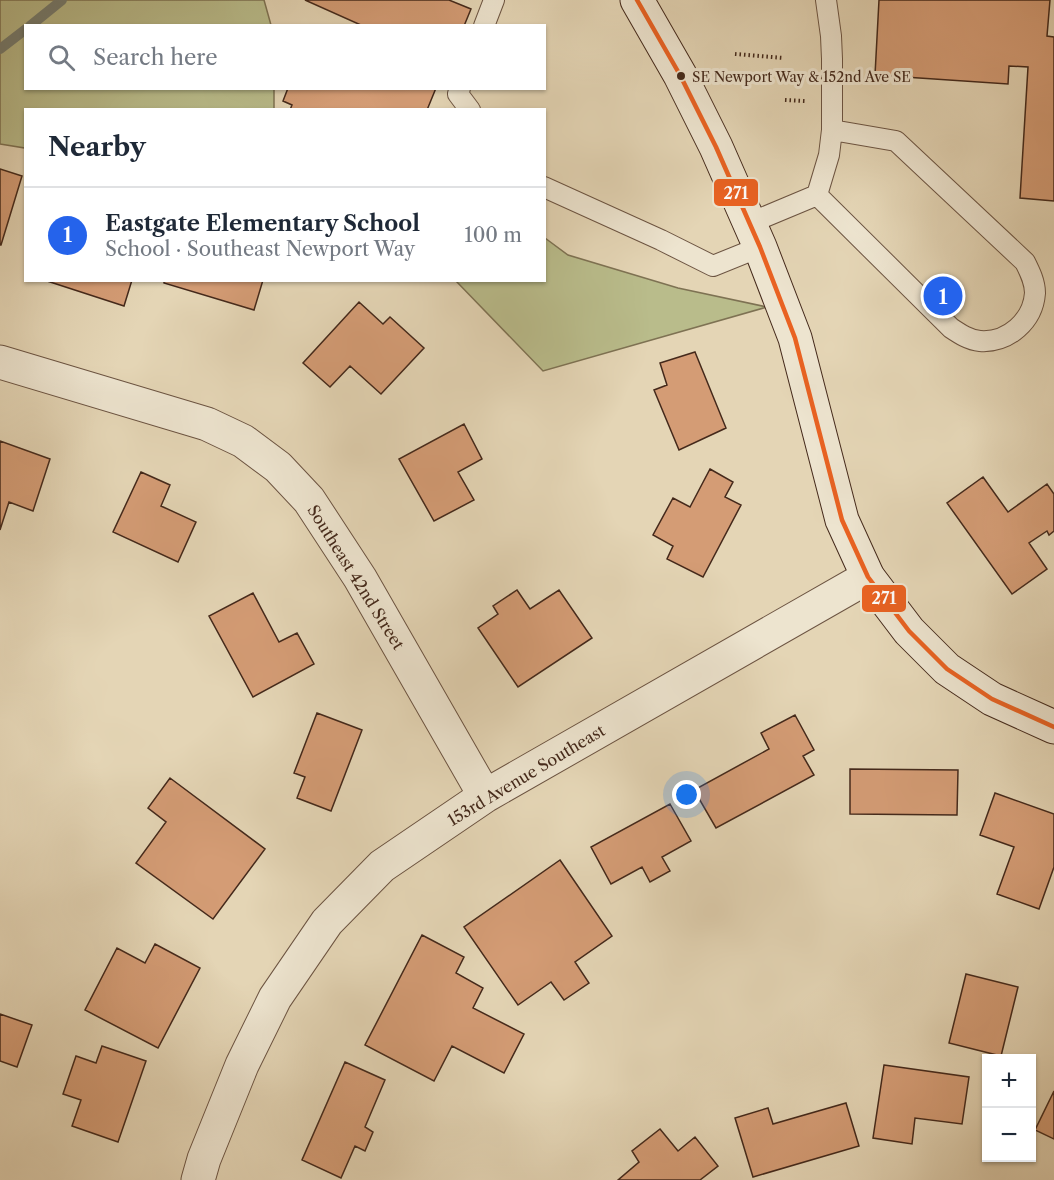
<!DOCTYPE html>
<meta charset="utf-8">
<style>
:root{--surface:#fff;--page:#f6f6f7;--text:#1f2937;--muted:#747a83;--line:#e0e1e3;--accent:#2563eb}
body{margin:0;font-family:"Libre Caslon Text",serif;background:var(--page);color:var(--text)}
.controls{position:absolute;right:18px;bottom:18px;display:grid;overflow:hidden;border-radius:0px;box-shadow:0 2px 4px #0004}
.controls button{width:54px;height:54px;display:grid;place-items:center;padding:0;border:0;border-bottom:2px solid var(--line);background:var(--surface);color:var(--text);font:30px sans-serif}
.you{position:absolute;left:687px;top:795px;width:21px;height:21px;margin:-15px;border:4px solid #fff;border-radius:50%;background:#1a73e8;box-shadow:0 0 0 9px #1a73e833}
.badge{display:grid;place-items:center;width:39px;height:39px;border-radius:50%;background:var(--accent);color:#fff;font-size:20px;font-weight:700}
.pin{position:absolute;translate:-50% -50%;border:3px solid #fff;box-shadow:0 2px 6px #0006}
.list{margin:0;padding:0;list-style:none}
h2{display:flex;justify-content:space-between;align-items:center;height:78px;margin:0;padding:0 24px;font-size:26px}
h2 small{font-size:20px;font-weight:400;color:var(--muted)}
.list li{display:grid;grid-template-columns:39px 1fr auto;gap:18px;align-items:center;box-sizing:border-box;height:96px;padding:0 24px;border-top:2px solid var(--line)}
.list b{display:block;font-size:22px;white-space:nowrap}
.list p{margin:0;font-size:20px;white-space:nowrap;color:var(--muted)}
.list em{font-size:20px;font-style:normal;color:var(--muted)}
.icon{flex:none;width:33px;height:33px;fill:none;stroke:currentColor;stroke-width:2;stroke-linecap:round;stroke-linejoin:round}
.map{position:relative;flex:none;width:1054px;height:1180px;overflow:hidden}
.search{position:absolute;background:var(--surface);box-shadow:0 2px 4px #0004;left:24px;top:24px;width:522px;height:66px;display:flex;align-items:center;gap:15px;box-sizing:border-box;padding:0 21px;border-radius:0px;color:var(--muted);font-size:22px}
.panel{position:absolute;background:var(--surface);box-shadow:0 2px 4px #0004;left:24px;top:108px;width:522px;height:174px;border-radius:0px}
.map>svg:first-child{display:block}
.green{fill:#b9bc8b;stroke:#7e7253;stroke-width:1.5}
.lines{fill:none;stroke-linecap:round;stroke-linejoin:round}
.stream{stroke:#757f74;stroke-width:10}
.building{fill:#d49c75;stroke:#44291b;stroke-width:1.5}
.service-casing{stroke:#6c5442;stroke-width:22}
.minor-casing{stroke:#6c5442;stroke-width:35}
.secondary-casing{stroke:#44291b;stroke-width:35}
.path{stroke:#44291b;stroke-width:4;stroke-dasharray:1.5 3;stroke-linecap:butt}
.service{stroke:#ede4cf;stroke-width:20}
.minor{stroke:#ede4cf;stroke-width:33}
.secondary{stroke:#ede4cf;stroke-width:33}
.bus-1-casing{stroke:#ede4cf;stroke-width:9}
.bus-1{stroke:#e96222;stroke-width:4.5}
.bus-dot{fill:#44291b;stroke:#ede4cf;stroke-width:2}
.labels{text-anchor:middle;stroke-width:6;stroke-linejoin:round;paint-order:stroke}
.bus-label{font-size:14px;fill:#44291b;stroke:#ede4cf;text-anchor:start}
.street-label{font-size:16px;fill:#44291b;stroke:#ede4cf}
.line-badge{stroke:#ede4cf;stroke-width:2}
.badge-label{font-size:16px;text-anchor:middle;font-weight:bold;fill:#fff}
</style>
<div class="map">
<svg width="1054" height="1180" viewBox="0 0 1054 1180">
<rect width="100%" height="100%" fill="#e4d5b5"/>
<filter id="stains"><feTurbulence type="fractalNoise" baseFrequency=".00333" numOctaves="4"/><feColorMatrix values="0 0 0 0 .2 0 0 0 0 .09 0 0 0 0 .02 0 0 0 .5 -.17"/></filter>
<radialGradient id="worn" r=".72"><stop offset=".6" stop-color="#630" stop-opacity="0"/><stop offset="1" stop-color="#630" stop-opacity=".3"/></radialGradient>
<path class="green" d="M 0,0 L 264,0 L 271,25 L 26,26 L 26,88 L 274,89 L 274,109 L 26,110 L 25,148 L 0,144 Z
M 545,238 L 568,255 L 678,288 L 767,307 L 543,371 L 456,281 L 544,280 Z"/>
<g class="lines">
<path class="stream" d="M 30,26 L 62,0
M 0,49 L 26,29"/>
</g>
<path class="building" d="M 305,0 L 449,0 L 471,9 L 464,26 L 363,26 Z
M 879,0 L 1050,0 L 1047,36 L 1054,37 L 1054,201 L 1020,198 L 1028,67 L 1009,66 L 1008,84 L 875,75 Z
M 288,88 L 436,88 L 427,110 L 290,110 L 292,105 L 283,101 Z
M 0,169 L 22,176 L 1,245 L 0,245 Z
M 44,280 L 132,280 L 124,306 Z
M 164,280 L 263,280 L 254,310 L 164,283 Z
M 359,302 L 383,324 L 390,317 L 424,348 L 381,394 L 350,366 L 330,387 L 303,363 Z
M 695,352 L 726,428 L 679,450 L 654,390 L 667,385 L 660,363 Z
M 464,424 L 482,459 L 458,472 L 474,500 L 434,521 L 399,459 Z
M 0,441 L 50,459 L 33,511 L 9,502 L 0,530 Z
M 710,469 L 733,482 L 725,497 L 741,505 L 703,577 L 667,559 L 673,546 L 653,535 L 673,498 L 690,507 Z
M 141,472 L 170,485 L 161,506 L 196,522 L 178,562 L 113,532 Z
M 983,477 L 1008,512 L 1047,484 L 1054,494 L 1054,531 L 1049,535 L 1047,531 L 1029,543 L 1047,569 L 1012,594 L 947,503 Z
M 517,590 L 530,609 L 559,590 L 592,638 L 518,687 L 478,628 L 498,614 L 493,606 Z
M 253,593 L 279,642 L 297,633 L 314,664 L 253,697 L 209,616 Z
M 317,713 L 362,730 L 331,811 L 297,798 L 305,777 L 294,773 Z
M 795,715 L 814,750 L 803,756 L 814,775 L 716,828 L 694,790 L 769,749 L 761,733 Z
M 850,769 L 958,770 L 957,815 L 850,814 Z
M 170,778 L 265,849 L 213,919 L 136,863 L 166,822 L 148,808 Z
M 995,793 L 1054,814 L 1054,867 L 1039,909 L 997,894 L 1014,847 L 980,835 Z
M 670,804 L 691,841 L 662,857 L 670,871 L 650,882 L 642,867 L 611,884 L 591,847 Z
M 560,860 L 612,936 L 575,962 L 589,983 L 564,1000 L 551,982 L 518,1005 L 464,927 Z
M 422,935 L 464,957 L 456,973 L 483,988 L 473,1008 L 524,1034 L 504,1073 L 452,1046 L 434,1081 L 365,1045 Z
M 155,944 L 200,968 L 158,1048 L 85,1010 L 117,948 L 145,963 Z
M 966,974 L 1018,987 L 1001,1056 L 949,1043 Z
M 0,1014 L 32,1025 L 17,1067 L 0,1061 Z
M 102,1046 L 146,1061 L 118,1142 L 72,1126 L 81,1100 L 63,1094 L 76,1056 L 96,1063 Z
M 345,1062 L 385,1080 L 365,1127 L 373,1132 L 365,1151 L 355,1146 L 341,1178 L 302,1160 Z
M 884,1065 L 969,1077 L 962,1124 L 915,1118 L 912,1144 L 873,1138 Z
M 1054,1091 L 1054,1139 L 1035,1130 Z
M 846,1103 L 859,1146 L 753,1177 L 735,1118 L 768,1108 L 773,1124 Z
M 660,1129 L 678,1151 L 695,1137 L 718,1166 L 700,1180 L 618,1180 L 639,1162 L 632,1151 Z"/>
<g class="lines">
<g class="service-casing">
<path id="service" d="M 484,26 L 494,0
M 460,88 L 458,94 L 470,110
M 544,187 L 661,240 L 713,266 L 760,247
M 817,195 L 951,328 C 960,334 969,340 980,341 C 1008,343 1033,321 1035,293 C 1035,282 1030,272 1025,262 L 896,141 L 832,130 L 832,59 L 831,36 L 826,0
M 817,195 L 829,155 L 832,130
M 750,223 L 817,195"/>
</g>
<g class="minor-casing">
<path id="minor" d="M 0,362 L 207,424 L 243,441 L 278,467 L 309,500 L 360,578 L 485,796
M 198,1180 L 204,1159 L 242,1065 L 275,998 L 327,922 L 382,866 L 485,796 L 868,577"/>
</g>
<g class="secondary-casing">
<path id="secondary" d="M 637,0 L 680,75 L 716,147 L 760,247 L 795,338 L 842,520 L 868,577 L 909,631 L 947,669 L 992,699 L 1054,727"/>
</g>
<path class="path" d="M 735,54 L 784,58
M 785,100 L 805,101"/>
<use href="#service" class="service"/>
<use href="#minor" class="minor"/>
<use href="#secondary" class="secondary"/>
<g class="bus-1-casing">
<path id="bus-1" d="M 637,0 L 680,75 L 716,147 L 760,247 L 795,338 L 842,520 L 868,577 L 909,631 L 947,669 L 992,699 L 1054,727"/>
</g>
<use href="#bus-1" class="bus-1"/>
</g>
<circle class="bus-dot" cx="681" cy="76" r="5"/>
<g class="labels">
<g class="bus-label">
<text x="692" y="82">SE Newport Way &amp; 152nd Ave SE</text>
</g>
<g class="street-label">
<text transform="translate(356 577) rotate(58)" y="6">Southeast 42nd Street</text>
<text transform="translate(526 775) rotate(-31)" y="6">153rd Avenue Southeast</text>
</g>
</g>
<g class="line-badge">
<rect x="713" y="178" width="46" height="29" rx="6" fill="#e96222"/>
<rect x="861" y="584" width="46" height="29" rx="6" fill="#e96222"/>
</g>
<g class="badge-label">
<text x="736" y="199">271</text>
<text x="884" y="604">271</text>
</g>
<rect width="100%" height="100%" filter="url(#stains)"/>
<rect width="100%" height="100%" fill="url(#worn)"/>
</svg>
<div class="controls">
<button>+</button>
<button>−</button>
</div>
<div class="you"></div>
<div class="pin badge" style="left:943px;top:296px">1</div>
<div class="search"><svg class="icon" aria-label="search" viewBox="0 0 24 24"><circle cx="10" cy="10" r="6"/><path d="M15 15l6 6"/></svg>Search here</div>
<section class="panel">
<h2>Nearby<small></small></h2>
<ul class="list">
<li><span class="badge">1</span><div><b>Eastgate Elementary School</b><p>School · Southeast Newport Way</p></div><em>100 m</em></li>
</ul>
</section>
</div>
